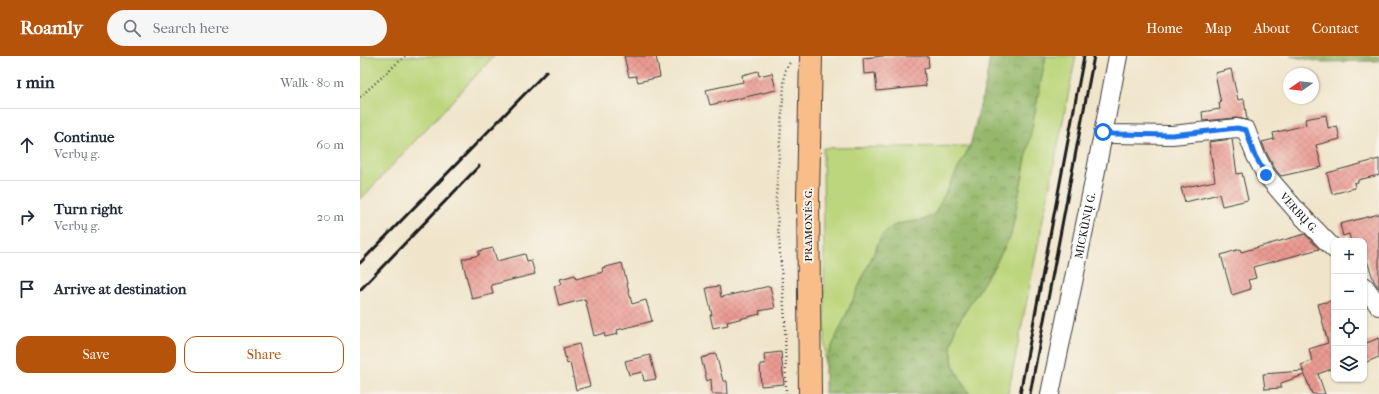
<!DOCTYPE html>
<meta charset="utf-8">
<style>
:root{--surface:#fff;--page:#f6f6f7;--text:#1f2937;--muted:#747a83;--line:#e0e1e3;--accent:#b45309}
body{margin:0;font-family:"IM FELL French Canon",serif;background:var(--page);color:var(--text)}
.controls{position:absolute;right:12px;bottom:12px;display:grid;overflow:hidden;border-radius:8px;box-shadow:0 1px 3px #0004}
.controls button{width:36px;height:36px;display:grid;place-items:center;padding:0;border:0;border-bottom:1px solid var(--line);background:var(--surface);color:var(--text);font:20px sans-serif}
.compass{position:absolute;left:923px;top:12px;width:36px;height:36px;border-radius:50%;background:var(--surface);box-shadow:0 1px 3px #0004;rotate:256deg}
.stop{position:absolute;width:12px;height:12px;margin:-9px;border:3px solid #1a73e8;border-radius:50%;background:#fff}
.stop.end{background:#1a73e8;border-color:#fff;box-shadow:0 1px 4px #0008}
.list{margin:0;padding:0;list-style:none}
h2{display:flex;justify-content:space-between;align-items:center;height:52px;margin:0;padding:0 16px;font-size:17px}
h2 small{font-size:13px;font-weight:400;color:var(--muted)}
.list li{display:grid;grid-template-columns:26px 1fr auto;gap:12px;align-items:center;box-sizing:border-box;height:72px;padding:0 16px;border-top:1px solid var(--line)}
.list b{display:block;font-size:15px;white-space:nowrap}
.list p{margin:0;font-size:13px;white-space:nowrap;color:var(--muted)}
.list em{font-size:13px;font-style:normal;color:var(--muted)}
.actions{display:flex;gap:8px;padding:12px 16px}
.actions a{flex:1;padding:9px 0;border:1px solid var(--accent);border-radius:12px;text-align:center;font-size:14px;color:var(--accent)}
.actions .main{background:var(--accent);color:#fff}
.icon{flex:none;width:22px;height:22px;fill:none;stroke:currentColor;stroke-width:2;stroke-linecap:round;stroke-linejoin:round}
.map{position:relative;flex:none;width:1019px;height:338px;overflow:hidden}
header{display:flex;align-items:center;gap:24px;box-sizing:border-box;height:56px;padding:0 20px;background:var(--accent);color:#fff}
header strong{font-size:19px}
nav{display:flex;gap:22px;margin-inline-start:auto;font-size:14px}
.search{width:280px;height:36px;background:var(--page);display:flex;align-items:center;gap:10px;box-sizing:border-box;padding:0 14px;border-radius:22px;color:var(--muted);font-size:15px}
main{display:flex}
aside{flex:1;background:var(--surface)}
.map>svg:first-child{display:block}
.green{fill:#bbd67b;stroke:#6c794c}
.forest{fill:url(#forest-crowns);stroke:#586a44}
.building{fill:url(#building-cross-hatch)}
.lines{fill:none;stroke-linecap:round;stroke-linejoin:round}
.street-casing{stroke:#3c3a36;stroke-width:20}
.primary-casing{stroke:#3c3a36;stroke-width:24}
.path{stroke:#3c3a36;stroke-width:2.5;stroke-dasharray:1 3;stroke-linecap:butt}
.street{stroke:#fff;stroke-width:18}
.primary{stroke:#f8bd88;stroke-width:22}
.rail{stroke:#1c1c1c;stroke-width:3}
.route{stroke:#1a73e8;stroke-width:5}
.labels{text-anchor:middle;stroke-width:4;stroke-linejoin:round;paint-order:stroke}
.street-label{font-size:11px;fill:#1c1c1c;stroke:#f7f3e8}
</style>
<header>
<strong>Roamly</strong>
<div class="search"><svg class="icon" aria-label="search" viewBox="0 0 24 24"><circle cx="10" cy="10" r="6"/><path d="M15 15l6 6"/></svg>Search here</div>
<nav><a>Home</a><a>Map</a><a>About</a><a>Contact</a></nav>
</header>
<main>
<aside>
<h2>1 min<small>Walk · 80 m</small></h2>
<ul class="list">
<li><svg class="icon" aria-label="ahead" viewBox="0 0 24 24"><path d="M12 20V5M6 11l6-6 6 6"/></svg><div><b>Continue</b><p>Verbų g.</p></div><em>60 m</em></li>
<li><svg class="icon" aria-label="right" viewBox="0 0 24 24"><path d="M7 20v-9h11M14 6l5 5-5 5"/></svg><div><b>Turn right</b><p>Verbų g.</p></div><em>20 m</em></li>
<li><svg class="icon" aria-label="arrive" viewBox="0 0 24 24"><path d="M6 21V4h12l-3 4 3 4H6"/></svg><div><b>Arrive at destination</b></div></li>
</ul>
<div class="actions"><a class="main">Save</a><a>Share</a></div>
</aside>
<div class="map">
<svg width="1019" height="338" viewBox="0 0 1019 338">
<defs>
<pattern id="forest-crowns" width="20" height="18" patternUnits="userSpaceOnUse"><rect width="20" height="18" fill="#94b76b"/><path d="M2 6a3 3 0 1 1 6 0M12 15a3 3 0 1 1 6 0" fill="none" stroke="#789457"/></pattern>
<pattern id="building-cross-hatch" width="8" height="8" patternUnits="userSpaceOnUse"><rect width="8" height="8" fill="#ea9a92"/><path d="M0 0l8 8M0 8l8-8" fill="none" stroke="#c8847d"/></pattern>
</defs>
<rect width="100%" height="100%" fill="#f7f3e8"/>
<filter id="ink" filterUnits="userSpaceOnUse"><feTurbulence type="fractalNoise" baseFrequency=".025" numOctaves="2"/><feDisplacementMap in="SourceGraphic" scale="8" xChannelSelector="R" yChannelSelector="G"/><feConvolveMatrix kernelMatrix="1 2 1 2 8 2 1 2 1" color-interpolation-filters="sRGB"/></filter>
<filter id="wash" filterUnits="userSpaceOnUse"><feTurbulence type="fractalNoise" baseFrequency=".012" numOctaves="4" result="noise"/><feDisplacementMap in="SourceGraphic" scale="16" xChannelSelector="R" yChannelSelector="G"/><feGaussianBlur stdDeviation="0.9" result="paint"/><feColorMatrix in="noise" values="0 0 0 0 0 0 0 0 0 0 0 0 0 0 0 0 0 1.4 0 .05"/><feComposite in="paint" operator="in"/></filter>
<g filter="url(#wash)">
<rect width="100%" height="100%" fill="#f0e5cb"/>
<path class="green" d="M 0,0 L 134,0 L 0,144 Z
M 686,0 L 716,0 L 648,338 L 609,338 L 593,309 L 591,290 L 596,270 L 636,207 L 651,179 Z
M 610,90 L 574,159 L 563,164 L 537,168 L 521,181 L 465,306 L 463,92 Z"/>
<path class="forest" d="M 630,0 L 686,0 L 651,179 L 636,207 L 596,270 L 591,290 L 593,309 L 609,338 L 465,338 L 465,306 L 521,181 L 527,174 L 537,168 L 563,164 L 574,159 L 610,90 L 626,26 Z
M 930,0 L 1019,0 L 1019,5 L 961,6 Z"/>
<g id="blocks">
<path class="building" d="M 264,0 L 296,0 L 300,21 L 278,26 L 276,20 L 269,21 Z
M 523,0 L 568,0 L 569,11 L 564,12 L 566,30 L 517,35 L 515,17 L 504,18 L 503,2 Z
M 871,13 L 878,44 L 884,43 L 887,64 L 876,62 L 843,65 L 842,56 L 860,53 L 859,47 L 861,47 L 855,17 Z
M 398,15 L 399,20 L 412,17 L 416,34 L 350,49 L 346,34 L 383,26 L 382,19 Z
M 966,59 L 968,72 L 977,70 L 980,83 L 956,89 L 962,111 L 921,120 L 915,113 L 905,94 L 902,86 L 914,83 L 913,77 L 946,69 L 945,63 Z
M 872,83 L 877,118 L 882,117 L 888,144 L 862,150 L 859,138 L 825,146 L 821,132 L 855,125 L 849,86 Z
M 1019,103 L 1019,119 L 998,124 L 998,126 L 994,127 L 995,132 L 972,138 L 967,117 Z
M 1019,158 L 1019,232 L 1014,225 L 1004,196 L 1004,185 L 991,185 L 989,178 L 983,180 L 980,168 Z
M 945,178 L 959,193 L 893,211 L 896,222 L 888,224 L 891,233 L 872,239 L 861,199 L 880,193 L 881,196 Z
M 133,192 L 137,205 L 165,198 L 167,205 L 171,204 L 175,218 L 131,229 L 133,238 L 112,243 L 102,203 L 119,199 L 119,195 Z
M 262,207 L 272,248 L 286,244 L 292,265 L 257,274 L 258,278 L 245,281 L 244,277 L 234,280 L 225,243 L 199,250 L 194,230 L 202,228 L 200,223 L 215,219 L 216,223 L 243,216 L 242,212 Z
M 359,230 L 361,241 L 410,230 L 415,252 L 399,255 L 400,258 L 367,266 L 368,269 L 353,272 L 350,259 L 352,259 L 346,232 Z
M 974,244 L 974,312 L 958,318 L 965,338 L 952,338 L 941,309 L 952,305 L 949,293 L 968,287 L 958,248 Z
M 1019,282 L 1019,301 L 1004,307 L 1004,288 Z
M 219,288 L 230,330 L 216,334 L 210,307 L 207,308 L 203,292 Z
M 421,296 L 424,328 L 401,330 L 400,308 L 405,308 L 404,298 Z
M 356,298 L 363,325 L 367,325 L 368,338 L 352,338 L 351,323 L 347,325 L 341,302 L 349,300 L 349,299 Z
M 290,299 L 296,323 L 284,325 L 282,316 L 269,319 L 265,305 Z
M 943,315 L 944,319 L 921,327 L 921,332 L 905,333 L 903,318 Z"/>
</g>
</g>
<g filter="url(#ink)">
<use href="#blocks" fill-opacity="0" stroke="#3c3a36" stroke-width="1"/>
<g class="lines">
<g class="street-casing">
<g id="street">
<path id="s1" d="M 743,76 L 753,78 L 812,79 L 877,72 L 886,74 L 895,98 L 906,119 L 937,155 L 974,193"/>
<path d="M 1004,230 L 1019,250"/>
<path id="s2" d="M 690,338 L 733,130 L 758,0"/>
</g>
</g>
<g class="primary-casing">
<path id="primary" d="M 450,338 L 448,141 L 451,0"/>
</g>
<path class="path" d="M 0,41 L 45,0
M 426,338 L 425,265 L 416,142 L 425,14 L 431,5"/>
<use href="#street" class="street"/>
<use href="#primary" class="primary"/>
<path class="rail" d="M 0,207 L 187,15
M 0,234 L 119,110
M 660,338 L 724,0
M 670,338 L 734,0"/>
</g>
</g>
<g class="lines" filter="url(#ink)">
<path class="route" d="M 743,76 L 753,78 L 812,79 L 877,72 L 886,74 L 894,98 L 906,119"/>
</g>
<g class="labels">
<g class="street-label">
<text dy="4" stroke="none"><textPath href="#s1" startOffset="243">VERBŲ G.</textPath></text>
<text transform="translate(448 169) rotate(-90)" y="4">PRAMONĖS G.</text>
<text dy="4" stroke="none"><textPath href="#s2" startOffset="172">MICKŪNŲ G.</textPath></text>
</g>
</g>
</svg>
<div class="controls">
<button>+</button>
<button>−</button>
<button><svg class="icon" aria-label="locate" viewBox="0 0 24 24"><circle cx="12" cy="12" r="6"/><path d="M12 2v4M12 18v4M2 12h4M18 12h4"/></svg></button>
<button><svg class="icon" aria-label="layers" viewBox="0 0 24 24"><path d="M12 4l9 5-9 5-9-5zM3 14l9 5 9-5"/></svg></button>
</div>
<svg class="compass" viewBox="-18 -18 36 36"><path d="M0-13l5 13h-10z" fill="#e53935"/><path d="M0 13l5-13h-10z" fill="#747a83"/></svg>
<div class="stop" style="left:743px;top:76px"></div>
<div class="stop end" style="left:906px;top:119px"></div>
</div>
</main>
